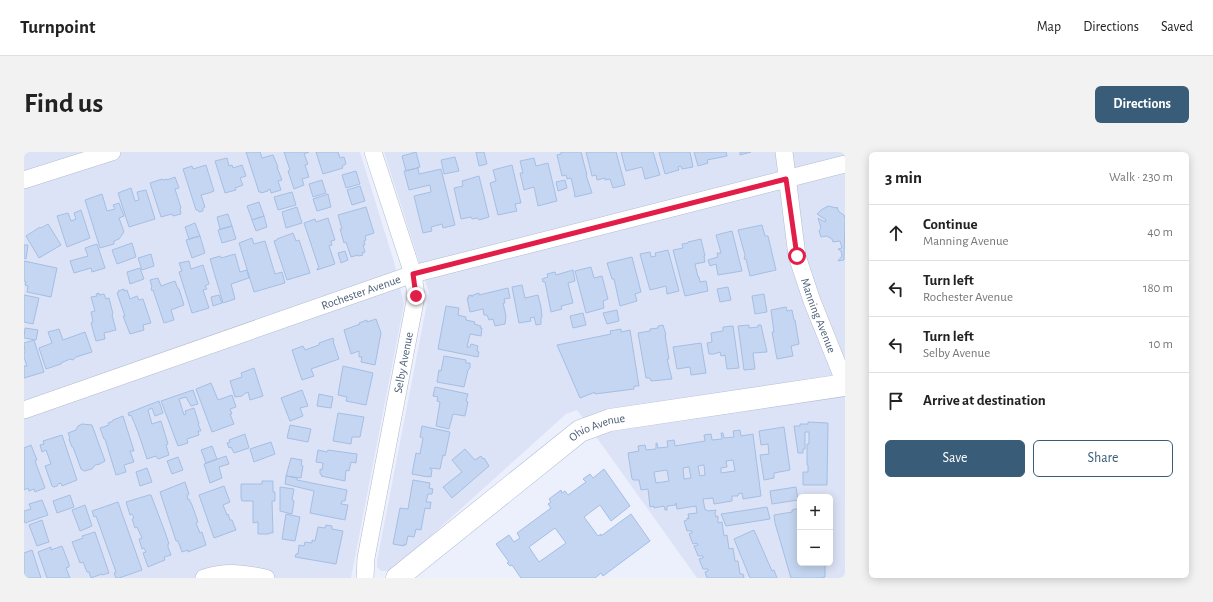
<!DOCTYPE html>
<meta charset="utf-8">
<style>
:root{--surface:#fff;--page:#f2f2f2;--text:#222;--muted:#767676;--line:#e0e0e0;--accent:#395d79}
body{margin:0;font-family:"Alegreya Sans",sans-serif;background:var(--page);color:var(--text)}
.controls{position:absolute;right:12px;bottom:12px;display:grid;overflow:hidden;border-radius:6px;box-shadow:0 2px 10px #0003}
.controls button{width:36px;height:36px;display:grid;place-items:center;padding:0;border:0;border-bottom:1px solid var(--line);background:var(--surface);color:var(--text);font:20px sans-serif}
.stop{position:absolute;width:12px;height:12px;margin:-9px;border:3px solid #e11d48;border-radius:50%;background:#fff}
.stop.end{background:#e11d48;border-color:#fff;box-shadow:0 1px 4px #0008}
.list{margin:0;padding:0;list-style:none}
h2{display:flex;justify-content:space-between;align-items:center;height:52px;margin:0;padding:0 16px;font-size:17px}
h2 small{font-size:13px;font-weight:400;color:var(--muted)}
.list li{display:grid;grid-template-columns:26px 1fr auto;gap:12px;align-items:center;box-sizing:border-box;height:56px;padding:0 16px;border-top:1px solid var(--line)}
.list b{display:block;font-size:15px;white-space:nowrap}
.list p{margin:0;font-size:13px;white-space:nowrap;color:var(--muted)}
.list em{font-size:13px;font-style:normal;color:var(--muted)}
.actions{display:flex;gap:8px;padding:12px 16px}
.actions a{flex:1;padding:9px 0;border:1px solid var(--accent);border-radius:6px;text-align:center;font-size:14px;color:var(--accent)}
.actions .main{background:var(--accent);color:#fff}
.icon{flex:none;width:22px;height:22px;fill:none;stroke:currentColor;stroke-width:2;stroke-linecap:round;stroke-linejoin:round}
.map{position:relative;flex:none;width:821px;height:426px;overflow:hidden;border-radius:6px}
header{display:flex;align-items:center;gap:24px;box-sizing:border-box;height:56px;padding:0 20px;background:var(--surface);border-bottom:1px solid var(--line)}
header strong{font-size:19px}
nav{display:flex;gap:22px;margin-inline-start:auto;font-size:14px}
.intro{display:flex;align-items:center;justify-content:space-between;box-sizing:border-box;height:96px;padding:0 24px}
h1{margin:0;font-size:28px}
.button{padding:10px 18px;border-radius:6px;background:var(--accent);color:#fff;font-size:14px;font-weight:700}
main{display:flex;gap:24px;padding:0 24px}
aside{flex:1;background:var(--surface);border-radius:6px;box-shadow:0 2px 10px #0003}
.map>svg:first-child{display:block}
.residential{fill:#dde3f6;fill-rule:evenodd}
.building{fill:#c4d6f1;stroke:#a4bee4;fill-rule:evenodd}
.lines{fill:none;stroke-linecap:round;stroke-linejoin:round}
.street-casing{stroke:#b0bbcf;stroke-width:18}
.secondary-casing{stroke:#b0bdd5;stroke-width:23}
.street{stroke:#fff;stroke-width:17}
.secondary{stroke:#fff;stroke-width:22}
.route{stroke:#e11d48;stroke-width:5}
.labels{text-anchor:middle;stroke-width:3;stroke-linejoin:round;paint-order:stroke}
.street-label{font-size:12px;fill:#4e6078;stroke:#f3f5ff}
</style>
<header>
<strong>Turnpoint</strong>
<nav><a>Map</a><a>Directions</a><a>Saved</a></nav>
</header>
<div class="intro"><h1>Find us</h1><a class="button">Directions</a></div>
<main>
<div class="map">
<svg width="821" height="426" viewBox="0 0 821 426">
<rect width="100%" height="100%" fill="#eceffc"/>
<path class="residential" d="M 0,0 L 336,0 L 370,110 L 380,152 L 327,426 L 0,426 Z
M 360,0 L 821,0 L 821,426 L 673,426 L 553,258 L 542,262 L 369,418 L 365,419 L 357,419 L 353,415 L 353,409 L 405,141 ZM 776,345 L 806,345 L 806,411 L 776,411 Z"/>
<path class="building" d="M 222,0 L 236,0 L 238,6 L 249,3 L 254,15 L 253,15 L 258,28 L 254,29 L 257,38 L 247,41 L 246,37 L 244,38 L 244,39 L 237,41 L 237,40 L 235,40 Z
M 260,0 L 285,0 L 280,2 L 284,12 L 281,13 L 285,25 L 278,27 L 280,33 L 270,37 L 264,19 L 266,18 Z
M 292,0 L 314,0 L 316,6 L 320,5 L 322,12 L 318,14 L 319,16 L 299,22 Z
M 392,0 L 396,15 L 382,19 L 378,4 Z
M 452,0 L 460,0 L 463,12 L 455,14 Z
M 537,0 L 557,0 L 563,23 L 562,23 L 568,41 L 551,45 L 550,43 L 551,43 L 547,26 L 543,27 L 542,23 L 538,24 L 533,3 L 537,2 Z
M 562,0 L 592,0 L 601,33 L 589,36 L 586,27 L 581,28 L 581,26 L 573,28 L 572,23 L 568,24 Z
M 597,0 L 629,0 L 636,23 L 621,27 L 618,15 L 602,19 Z
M 635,0 L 666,0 L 669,15 L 658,17 L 657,14 L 654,15 L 655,18 L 641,22 Z
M 670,0 L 702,0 L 703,4 L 683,8 L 684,11 L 674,14 Z
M 716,0 L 727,0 L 716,3 Z
M 431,5 L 435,19 L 420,22 L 417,8 Z
M 203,6 L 205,14 L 208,13 L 209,16 L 218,13 L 222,24 L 216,26 L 219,33 L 211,36 L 212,38 L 201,41 L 191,9 Z
M 510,6 L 512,14 L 524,11 L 533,49 L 514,54 L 510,35 L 500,38 L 496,21 L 499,21 L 496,9 Z
M 182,13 L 190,39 L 185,41 L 177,43 L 181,55 L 179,56 L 179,59 L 175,60 L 174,58 L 172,58 L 159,17 L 168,14 L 169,17 Z
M 488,13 L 497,51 L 491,52 L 493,59 L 474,63 L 466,31 L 472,29 L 469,18 Z
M 394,16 L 395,22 L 417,17 L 431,73 L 419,76 L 418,72 L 407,75 L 408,79 L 399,81 L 390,44 L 407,40 L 406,33 L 385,38 L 380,19 Z
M 332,19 L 336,32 L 322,36 L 318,23 Z
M 455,24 L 465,65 L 455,68 L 454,66 L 448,67 L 447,65 L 437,67 L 430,36 L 439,34 L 438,29 Z
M 151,25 L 155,36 L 151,37 L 157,56 L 156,57 L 157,62 L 149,64 L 148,62 L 137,65 L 126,31 L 138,27 L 139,28 L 143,27 L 143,28 Z
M 298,28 L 302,41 L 289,45 L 285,32 Z
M 541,28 L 543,36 L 534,39 L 532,30 Z
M 336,34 L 341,49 L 328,53 L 323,38 Z
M 107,36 L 111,49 L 115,48 L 113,40 L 122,38 L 131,67 L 105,75 L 94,41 Z
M 268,40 L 272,53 L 254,58 L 250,45 Z
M 78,42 L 83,59 L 91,57 L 89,53 L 95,51 L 100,64 L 95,66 L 100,80 L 95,87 L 90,89 L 90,92 L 76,96 L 61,48 Z
M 304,42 L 307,55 L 293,59 L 289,47 Z
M 235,50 L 240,64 L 228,68 L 223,54 Z
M 804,54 L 813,56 L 813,55 L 815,60 L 820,63 L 821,66 L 820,108 L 814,109 L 818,104 L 817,99 L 814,97 L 818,96 L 816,89 L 809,90 L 808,87 L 803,84 L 797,85 L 795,79 L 797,76 L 794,66 L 801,70 L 802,68 L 793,62 L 797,58 Z
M 273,55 L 278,71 L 262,76 L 258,60 Z
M 342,55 L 350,81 L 341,84 L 342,88 L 340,89 L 341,93 L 339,93 L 341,100 L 338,101 L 339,103 L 334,104 L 334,103 L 327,105 L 322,90 L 320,91 L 316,77 L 318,77 L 314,63 Z
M 57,58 L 66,86 L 43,95 L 33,64 L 44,61 L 47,69 L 52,67 L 50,61 Z
M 204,62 L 208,74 L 196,77 L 193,65 Z
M 240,64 L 243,75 L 232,79 L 228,68 Z
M 304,66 L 311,88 L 307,89 L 308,93 L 305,94 L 311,112 L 293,118 L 293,117 L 295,116 L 280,71 L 291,67 L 292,70 Z
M 171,71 L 176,84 L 165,87 L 161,75 Z
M 24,72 L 37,93 L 15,106 L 2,84 L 16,75 L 17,76 Z
M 738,73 L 741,84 L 744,84 L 752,118 L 726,124 L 722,107 L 720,107 L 721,103 L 714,78 Z
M 208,74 L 212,87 L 198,91 L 194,78 Z
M 708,79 L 718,119 L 694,123 L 692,112 L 686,114 L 684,108 L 694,105 L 693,101 L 697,101 L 692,83 Z
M 269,81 L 272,89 L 275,88 L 286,121 L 263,128 L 250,89 L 253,88 L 253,87 Z
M 176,84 L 181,101 L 168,106 L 162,88 Z
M 228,86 L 230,92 L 241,89 L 251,122 L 258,120 L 261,131 L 230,140 L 215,91 Z
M 677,87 L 681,104 L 680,104 L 681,110 L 671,112 L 674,125 L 675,125 L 676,130 L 682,129 L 684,139 L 661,144 L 649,98 L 659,96 L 658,92 L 664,91 L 664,90 Z
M 108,91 L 112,105 L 93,112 L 88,98 Z
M 73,92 L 81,116 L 68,120 L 67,116 L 50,121 L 46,109 L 64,104 L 61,96 Z
M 0,93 L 4,93 L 2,107 L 0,106 Z
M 644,98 L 655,139 L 643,142 L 642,134 L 626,138 L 616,102 L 626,100 L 627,105 L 632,104 L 631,101 Z
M 321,99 L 324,108 L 317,111 L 314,101 Z
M 127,102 L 130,114 L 118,118 L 114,106 Z
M 211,102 L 216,120 L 223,118 L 225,126 L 207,132 L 211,147 L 199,151 L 186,107 L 196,104 L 197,106 Z
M 608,105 L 617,140 L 611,142 L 613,149 L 596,154 L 590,127 L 588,127 L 583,111 Z
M 0,109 L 33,116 L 27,145 L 3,140 L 4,134 L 1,133 L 2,130 L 0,129 Z
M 165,109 L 167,117 L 179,113 L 185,132 L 181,134 L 183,137 L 179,138 L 185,156 L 168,161 L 155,120 L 158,119 L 155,111 Z
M 567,115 L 570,126 L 578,124 L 584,147 L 579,149 L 580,156 L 562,161 L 551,119 Z
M 116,116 L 120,127 L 106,132 L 103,120 Z
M 549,118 L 551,129 L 544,131 L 549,151 L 537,154 L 538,157 L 527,160 L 521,130 L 519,130 L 518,127 L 524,125 L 523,122 L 531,120 L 532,123 Z
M 134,126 L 137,134 L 151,129 L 154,137 L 155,137 L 160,153 L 147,158 L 150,168 L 140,171 L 129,138 L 128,139 L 127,136 L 128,135 L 126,128 Z
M 498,133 L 501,146 L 514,143 L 517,155 L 518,165 L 517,166 L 517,172 L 512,173 L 510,165 L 506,166 L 507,169 L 495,171 L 488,135 Z
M 704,135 L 707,148 L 696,150 L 693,137 Z
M 484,136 L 486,146 L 480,147 L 481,151 L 479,151 L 482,164 L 481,172 L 471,174 L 469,167 L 465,168 L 463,163 L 460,163 L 459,157 L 446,160 L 443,146 L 445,146 L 444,144 L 448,143 L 448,145 L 449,143 L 455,141 L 455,143 Z
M 100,137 L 100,139 L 103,138 L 106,147 L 113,144 L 115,148 L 119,147 L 127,171 L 119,173 L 120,178 L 106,182 L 99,164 L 101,164 L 93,141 L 95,140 L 94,139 Z
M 75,141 L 75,143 L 80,142 L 82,147 L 85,146 L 89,162 L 88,163 L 92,178 L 80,181 L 81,187 L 72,189 L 67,171 L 69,170 L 67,160 L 71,159 L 67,145 L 73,144 L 72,142 Z
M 740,142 L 743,160 L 731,162 L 728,144 Z
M 0,143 L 15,146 L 9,172 L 0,170 Z
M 195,143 L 198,151 L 189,154 L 187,145 Z
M 422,154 L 435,156 L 434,163 L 442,165 L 442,168 L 451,170 L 450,172 L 457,174 L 456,176 L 458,176 L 457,184 L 446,182 L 443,195 L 446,195 L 447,192 L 454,194 L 453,199 L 455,200 L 454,205 L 414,197 Z
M 762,155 L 763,159 L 768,158 L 770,168 L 771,168 L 775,192 L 767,194 L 769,204 L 753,207 L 748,180 L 750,180 L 747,158 Z
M 593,158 L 595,169 L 583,172 L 579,161 Z
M 559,161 L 562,173 L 549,176 L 546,164 Z
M 352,167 L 357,181 L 351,213 L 337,210 L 338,205 L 335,205 L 335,199 L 327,202 L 320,178 L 336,172 L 335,171 L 343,168 L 343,170 Z
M 639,173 L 642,183 L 641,183 L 645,207 L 643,207 L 648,227 L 627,229 L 626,226 L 622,226 L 614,181 L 626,179 L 626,177 L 634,176 L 634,174 Z
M 725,173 L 725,176 L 734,175 L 734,173 L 737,173 L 743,200 L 729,201 L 731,217 L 720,218 L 714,174 Z
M 709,174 L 715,216 L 703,217 L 701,203 L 697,204 L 696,200 L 690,202 L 685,202 L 683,191 L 688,190 L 687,181 L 699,179 L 699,175 Z
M 1,176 L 14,178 L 12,188 L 0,186 Z
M 35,177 L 39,188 L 61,180 L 68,200 L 52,205 L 49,208 L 46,207 L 37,211 L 37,212 L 22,217 L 15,196 L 28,191 L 24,180 Z
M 597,177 L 597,180 L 606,178 L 615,234 L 610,234 L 610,237 L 571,242 L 570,240 L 569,241 L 556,246 L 533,193 L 587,182 L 586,179 Z
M 309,186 L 310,189 L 309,189 L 315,207 L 287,217 L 290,224 L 278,228 L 268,198 L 279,194 L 281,198 L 295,193 L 295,191 Z
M 10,188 L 20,220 L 0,226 L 0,214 L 3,214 L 0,205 L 0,201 L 1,200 L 0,191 Z
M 677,191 L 682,221 L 667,223 L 666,215 L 653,217 L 649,195 Z
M 420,204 L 442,208 L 442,211 L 446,211 L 446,216 L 444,218 L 440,235 L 413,230 L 415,218 L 417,219 Z
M 319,214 L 349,221 L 342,253 L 322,249 L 323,245 L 314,243 Z
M 230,216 L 239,244 L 226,248 L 224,240 L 220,242 L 218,244 L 211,245 L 206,229 L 218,225 L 217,221 Z
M 187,231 L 194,248 L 208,243 L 212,255 L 206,257 L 208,262 L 206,262 L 210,272 L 188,280 L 172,237 Z
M 411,235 L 444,242 L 442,249 L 444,250 L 441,264 L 429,262 L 425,277 L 412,274 L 416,250 L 413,249 L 414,245 L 409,244 Z
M 169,238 L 174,252 L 167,254 L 162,245 L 155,247 L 160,263 L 162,262 L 161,259 L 170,256 L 175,272 L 174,272 L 177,279 L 174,279 L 175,283 L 163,287 L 164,291 L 154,294 L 137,249 Z
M 278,238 L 284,254 L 276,256 L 279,264 L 266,269 L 257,246 Z
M 295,242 L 309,245 L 307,256 L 293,254 Z
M 135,249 L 139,261 L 131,264 L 128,256 L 124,258 L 128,272 L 137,269 L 141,282 L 144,292 L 142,293 L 145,303 L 134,307 L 132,304 L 123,307 L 114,280 L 107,263 L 105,264 L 104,261 Z
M 314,261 L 340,265 L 336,285 L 328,285 L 327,292 L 309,289 Z
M 99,264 L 110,299 L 106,299 L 110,310 L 100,313 L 102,320 L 92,323 L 81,287 L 80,287 L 76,276 L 85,273 L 84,271 L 89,269 L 89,268 Z
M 784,270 L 804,271 L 803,333 L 779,333 L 779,320 L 784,320 L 784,313 L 783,313 L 783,292 L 785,292 L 785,280 L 781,280 L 781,297 L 779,297 L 779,301 L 774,301 L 770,274 L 776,274 L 776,272 L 784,272 Z
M 58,272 L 68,273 L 81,309 L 76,312 L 71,313 L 68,317 L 60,319 L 57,317 L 49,295 L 48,295 L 45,287 L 46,286 L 44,281 L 52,278 L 54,274 Z
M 266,273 L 287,277 L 284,290 L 263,286 Z
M 398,274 L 426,280 L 421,304 L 419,303 L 416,317 L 406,316 L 406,317 L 408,318 L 407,325 L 404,324 L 404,325 L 388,322 L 392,301 L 396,302 L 399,286 L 396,285 Z
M 760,275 L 766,318 L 750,321 L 750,326 L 740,328 L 736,303 L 745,302 L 744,292 L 737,293 L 735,279 Z
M 716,278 L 717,284 L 729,282 L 737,344 L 719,347 L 718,341 L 714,342 L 714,344 L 708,344 L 708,349 L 690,352 L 689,346 L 679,347 L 681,358 L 683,358 L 684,359 L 692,358 L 691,361 L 692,365 L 694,364 L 694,371 L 698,370 L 700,384 L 703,383 L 705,397 L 709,396 L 711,409 L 714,409 L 716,422 L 719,422 L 720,426 L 683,426 L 681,420 L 684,419 L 684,417 L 679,417 L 675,407 L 679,406 L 679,404 L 674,404 L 673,401 L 670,394 L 674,393 L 673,391 L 669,392 L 665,382 L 668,381 L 668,379 L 663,379 L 660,369 L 663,368 L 663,366 L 664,366 L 665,367 L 664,362 L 673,361 L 672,354 L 653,357 L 652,351 L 652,353 L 643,354 L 643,358 L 641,358 L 640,354 L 630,356 L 630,354 L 626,355 L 624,337 L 617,338 L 615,328 L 609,328 L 608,327 L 604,301 L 615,299 L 614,294 L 621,293 L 622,298 L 632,297 L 632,291 L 633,291 L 634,296 L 644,295 L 643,289 L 650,288 L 651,294 L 681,289 L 680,283 L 687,282 L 688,288 L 698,287 L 697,281 L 699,281 L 700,286 L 710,285 L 709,279 ZM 709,308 L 711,319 L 697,321 L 697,316 L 703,315 L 702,309 ZM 680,313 L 681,323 L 676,324 L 674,314 ZM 665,315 L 667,326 L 660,327 L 659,316 ZM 643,318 L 645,329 L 632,331 L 630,320 Z
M 221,282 L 225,296 L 210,301 L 207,295 L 205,296 L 203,291 L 206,290 L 205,288 Z
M 38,283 L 53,328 L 38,334 L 37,331 L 34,332 L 33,334 L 30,335 L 28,334 L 21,314 L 27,312 L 22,298 L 18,300 L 16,293 L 20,292 L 19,289 Z
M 247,290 L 251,302 L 230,310 L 226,297 Z
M 7,293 L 13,308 L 11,309 L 21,336 L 11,340 L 10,337 L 5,339 L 4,336 L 0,338 L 0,296 Z
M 188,294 L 193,307 L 182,311 L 177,298 Z
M 441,297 L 451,308 L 457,304 L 459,307 L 460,306 L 465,314 L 428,346 L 419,335 L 438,320 L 428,308 Z
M 294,298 L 303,300 L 304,298 L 333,302 L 332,311 L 327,310 L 325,319 L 322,318 L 321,329 L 297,324 L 298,323 L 296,322 L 296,317 L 298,318 L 299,311 L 292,310 Z
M 202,304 L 205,312 L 195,315 L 198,326 L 186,331 L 180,312 Z
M 154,305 L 159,318 L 148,322 L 143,309 Z
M 267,306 L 278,308 L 277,313 L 279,314 L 277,326 L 262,324 Z
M 123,316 L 128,330 L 116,334 L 112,320 Z
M 580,317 L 606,354 L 587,369 L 576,353 L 560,365 L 574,384 L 577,382 L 577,384 L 607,362 L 626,389 L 579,424 L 577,421 L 571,426 L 497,426 L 488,413 L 486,414 L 483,411 L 485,410 L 472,392 L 485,383 L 490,390 L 496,386 L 493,381 L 527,356 L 524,352 L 527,350 L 525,347 L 537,338 L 538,341 L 541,339 L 544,343 L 562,330 L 559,327 L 566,322 L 569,326 ZM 531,376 L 542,391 L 515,410 L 505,395 Z
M 262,324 L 273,326 L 273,328 L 323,338 L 321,349 L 318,349 L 317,352 L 324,353 L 321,368 L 286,361 L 290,339 L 261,332 Z
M 389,328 L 406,331 L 405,336 L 409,337 L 408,342 L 404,342 L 402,350 L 407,350 L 406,357 L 401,356 L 397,378 L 392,377 L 390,385 L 384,384 L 382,393 L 380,392 L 380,394 L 369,392 L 376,356 L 384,357 Z
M 238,329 L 249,329 L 249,340 L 251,340 L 251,349 L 248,349 L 249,381 L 245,381 L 245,382 L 234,382 L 234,370 L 229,371 L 229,349 L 218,349 L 217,346 L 217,332 L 238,332 Z
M 161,330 L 165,342 L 163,343 L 164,348 L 165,347 L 168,353 L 174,370 L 172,371 L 176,381 L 178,380 L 182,393 L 164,400 L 164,398 L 158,400 L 154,389 L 152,389 L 136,340 Z
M 200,334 L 206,350 L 199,353 L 203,363 L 204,362 L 206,368 L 208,368 L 212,378 L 190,386 L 175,343 Z
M 256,335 L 270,337 L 268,348 L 270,349 L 268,362 L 256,359 Z
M 772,335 L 774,348 L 748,352 L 746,339 Z
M 46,343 L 50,355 L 33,361 L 29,349 Z
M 125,343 L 127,343 L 141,380 L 145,392 L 144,392 L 144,395 L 147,403 L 140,405 L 141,408 L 136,410 L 124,415 L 119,401 L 122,400 L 120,396 L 118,397 L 115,387 L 118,386 L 113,375 L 111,376 L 108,367 L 110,366 L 108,362 L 106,363 L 102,350 Z
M 18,348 L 24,363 L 1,371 L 0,367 L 0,359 L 7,357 L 5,352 Z
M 94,350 L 118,418 L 95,426 L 92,426 L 90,421 L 92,420 L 72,364 L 70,365 L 68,359 Z
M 61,353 L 68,374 L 56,379 L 48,358 Z
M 743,355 L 746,367 L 702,374 L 697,362 Z
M 776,356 L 776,411 L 801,411 L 801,425 L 796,426 L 767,426 L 751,371 L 750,363 L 768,360 L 768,358 Z
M 262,362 L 276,365 L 271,389 L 258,387 Z
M 18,368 L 25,390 L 13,394 L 5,373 Z
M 302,373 L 308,374 L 308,377 L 319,379 L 312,412 L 271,405 L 272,402 L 274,402 L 275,393 L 280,394 L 281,390 L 288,391 L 288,388 L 291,389 L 294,375 L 301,376 Z
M 730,378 L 748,419 L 750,418 L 753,426 L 726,426 L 710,387 Z
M 71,380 L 85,421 L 78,423 L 78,422 L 67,426 L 65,420 L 63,420 L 59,410 L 56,411 L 48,390 L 59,386 L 58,384 Z
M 38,394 L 45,412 L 45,415 L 42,416 L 46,426 L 23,426 L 14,400 L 27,395 L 27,398 Z
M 8,398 L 17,426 L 0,426 L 0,401 Z"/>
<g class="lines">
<g class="street-casing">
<g id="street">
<path id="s1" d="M 760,0 L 773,104 L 788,149 L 821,231"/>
<path d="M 0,28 L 88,0"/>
<path id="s2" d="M 0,258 L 389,122 L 821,12"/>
<path d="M 180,426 C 204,418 219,422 242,426"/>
<path id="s3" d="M 341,426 L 342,406 L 392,144 L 389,122 L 349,0"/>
</g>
</g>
<g class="secondary-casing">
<g id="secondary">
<path id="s4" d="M 373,426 L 556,279 L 586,268 L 821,233"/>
</g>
</g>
<use href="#street" class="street"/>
<use href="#secondary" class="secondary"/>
</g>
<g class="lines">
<path class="route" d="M 392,144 L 389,122 L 762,27 L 773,104"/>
</g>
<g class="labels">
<g class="street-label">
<text dy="4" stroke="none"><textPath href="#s2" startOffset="357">Rochester Avenue</textPath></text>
<text dy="4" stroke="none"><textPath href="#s1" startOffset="168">Manning Avenue</textPath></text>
<text dy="4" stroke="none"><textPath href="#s3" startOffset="219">Selby Avenue</textPath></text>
<text dy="4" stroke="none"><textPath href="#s4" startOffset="252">Ohio Avenue</textPath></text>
</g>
</g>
</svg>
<div class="controls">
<button>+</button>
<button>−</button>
</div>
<div class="stop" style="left:773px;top:104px"></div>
<div class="stop end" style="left:392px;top:144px"></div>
</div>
<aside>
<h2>3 min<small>Walk · 230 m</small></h2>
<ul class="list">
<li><svg class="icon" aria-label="ahead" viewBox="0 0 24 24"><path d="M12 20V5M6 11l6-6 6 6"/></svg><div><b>Continue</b><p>Manning Avenue</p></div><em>40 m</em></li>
<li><svg class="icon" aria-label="left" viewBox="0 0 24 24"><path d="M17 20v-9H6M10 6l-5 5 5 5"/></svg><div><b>Turn left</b><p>Rochester Avenue</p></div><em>180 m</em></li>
<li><svg class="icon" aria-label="left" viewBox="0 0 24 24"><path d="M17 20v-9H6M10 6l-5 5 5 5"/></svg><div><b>Turn left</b><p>Selby Avenue</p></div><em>10 m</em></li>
<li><svg class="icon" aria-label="arrive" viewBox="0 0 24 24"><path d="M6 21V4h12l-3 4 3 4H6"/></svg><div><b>Arrive at destination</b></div></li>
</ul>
<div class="actions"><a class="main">Save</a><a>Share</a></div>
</aside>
</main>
